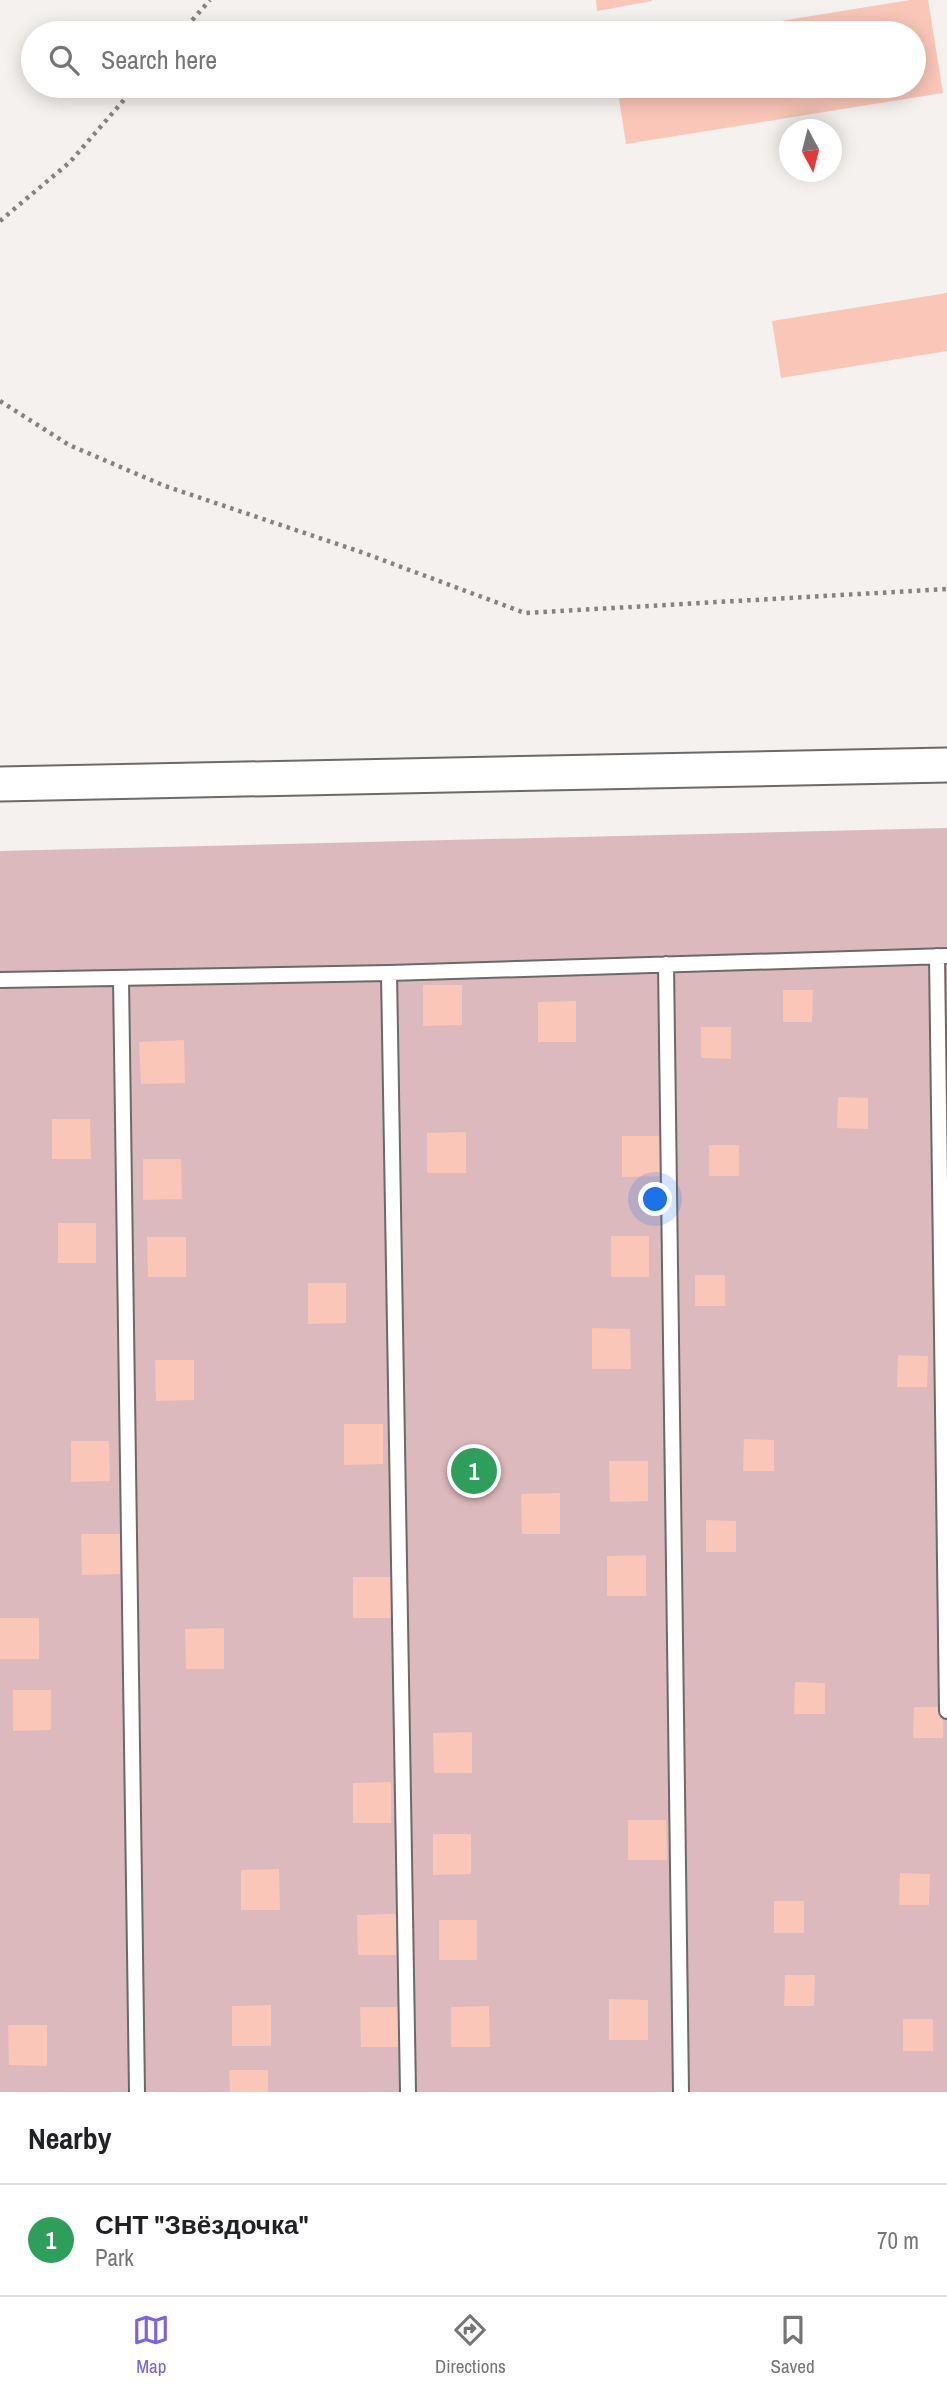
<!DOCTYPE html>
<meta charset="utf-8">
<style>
:root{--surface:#fff;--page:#f6f6f6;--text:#202124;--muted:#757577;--line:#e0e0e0;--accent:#7f62dd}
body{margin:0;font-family:"Archivo Narrow",sans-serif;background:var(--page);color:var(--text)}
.compass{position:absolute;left:779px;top:119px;width:63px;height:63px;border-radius:50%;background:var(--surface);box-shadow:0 4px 18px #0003;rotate:173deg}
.you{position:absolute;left:656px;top:1200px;width:24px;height:24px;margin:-18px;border:5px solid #fff;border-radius:50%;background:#1a73e8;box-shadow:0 0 0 10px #1a73e833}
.badge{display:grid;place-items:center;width:46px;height:46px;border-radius:50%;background:var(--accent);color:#fff;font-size:23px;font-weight:700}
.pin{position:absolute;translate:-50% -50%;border:4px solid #fff;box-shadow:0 2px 7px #0006}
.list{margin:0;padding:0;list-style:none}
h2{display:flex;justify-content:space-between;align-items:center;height:91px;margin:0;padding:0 28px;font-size:30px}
h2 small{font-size:23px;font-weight:400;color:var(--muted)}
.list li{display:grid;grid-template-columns:46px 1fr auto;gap:21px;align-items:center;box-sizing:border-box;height:112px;padding:0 28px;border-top:2px solid var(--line)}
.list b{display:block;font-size:26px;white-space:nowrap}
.list p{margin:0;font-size:23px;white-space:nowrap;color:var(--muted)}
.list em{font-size:23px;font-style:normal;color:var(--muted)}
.icon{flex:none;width:38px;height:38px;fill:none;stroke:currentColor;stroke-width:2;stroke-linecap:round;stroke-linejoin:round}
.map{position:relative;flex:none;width:947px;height:2092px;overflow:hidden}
.search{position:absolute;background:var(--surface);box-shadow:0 4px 18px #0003;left:21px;right:21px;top:21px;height:77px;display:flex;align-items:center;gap:18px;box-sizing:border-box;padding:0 24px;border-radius:38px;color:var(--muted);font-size:26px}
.sheet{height:203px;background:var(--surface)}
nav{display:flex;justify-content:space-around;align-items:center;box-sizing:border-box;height:98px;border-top:2px solid var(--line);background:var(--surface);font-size:19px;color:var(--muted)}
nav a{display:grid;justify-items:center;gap:4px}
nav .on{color:var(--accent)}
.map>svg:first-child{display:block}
.green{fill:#dcb9bd}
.building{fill:#f9c6b7}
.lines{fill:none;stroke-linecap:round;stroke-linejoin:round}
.service-casing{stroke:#6c6967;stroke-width:18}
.tertiary-casing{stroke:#6c6967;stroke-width:37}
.path{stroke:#858280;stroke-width:4.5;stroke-dasharray:3.5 5;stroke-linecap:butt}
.service{stroke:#fff;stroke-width:14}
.tertiary{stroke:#fff;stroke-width:33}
</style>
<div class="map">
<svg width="947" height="2092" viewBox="0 0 947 2092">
<rect width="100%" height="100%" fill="#f4f1ee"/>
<path class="green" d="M 947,828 L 947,2092 L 0,2092 L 0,851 Z"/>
<path class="building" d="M 596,0 L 652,0 L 652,1 L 597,11 Z
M 910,0 L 928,0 L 943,93 L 626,144 L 617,86 L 914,86 L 914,33 L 712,32 Z
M 947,293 L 947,351 L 781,378 L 772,321 Z
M 423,985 L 462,985 L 462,1025 L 423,1026 Z
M 783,990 L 813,990 L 812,1022 L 783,1022 Z
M 576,1001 L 576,1042 L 538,1042 L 538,1002 Z
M 701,1027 L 731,1027 L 731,1059 L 701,1058 Z
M 184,1040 L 185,1083 L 141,1084 L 139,1042 Z
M 838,1097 L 868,1098 L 868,1129 L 837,1128 Z
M 52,1119 L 90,1119 L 91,1159 L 52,1159 Z
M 466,1132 L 466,1173 L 427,1173 L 427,1133 Z
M 622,1136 L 661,1136 L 661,1176 L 622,1177 Z
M 709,1145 L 739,1145 L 739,1176 L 709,1176 Z
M 143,1159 L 181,1159 L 182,1199 L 143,1200 Z
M 58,1223 L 96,1223 L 96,1263 L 58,1263 Z
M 611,1236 L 649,1236 L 649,1277 L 611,1277 Z
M 147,1237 L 186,1237 L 186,1277 L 148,1277 Z
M 695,1275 L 725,1275 L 725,1306 L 695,1306 Z
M 308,1283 L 346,1283 L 346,1323 L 308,1324 Z
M 592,1328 L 630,1329 L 631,1369 L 592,1369 Z
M 898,1355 L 928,1356 L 927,1387 L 897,1387 Z
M 155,1360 L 194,1360 L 194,1400 L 156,1401 Z
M 344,1424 L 383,1424 L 383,1464 L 344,1465 Z
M 744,1439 L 774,1440 L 774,1471 L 743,1471 Z
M 71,1441 L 109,1441 L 110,1481 L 71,1482 Z
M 609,1461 L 648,1461 L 648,1501 L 610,1502 Z
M 560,1493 L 560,1534 L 522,1534 L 521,1494 Z
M 706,1520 L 736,1521 L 736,1552 L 706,1552 Z
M 81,1534 L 120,1534 L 120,1574 L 82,1575 Z
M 646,1555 L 646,1596 L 607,1596 L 607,1556 Z
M 353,1577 L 391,1577 L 391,1618 L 353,1618 Z
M 0,1618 L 39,1618 L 39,1659 L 0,1659 Z
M 224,1628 L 224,1669 L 186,1669 L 185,1629 Z
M 795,1682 L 825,1683 L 825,1714 L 794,1714 Z
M 13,1690 L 51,1690 L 51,1730 L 13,1731 Z
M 914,1707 L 944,1707 L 943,1738 L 913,1738 Z
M 472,1732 L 472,1773 L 434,1773 L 433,1733 Z
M 391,1782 L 391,1823 L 353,1823 L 353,1783 Z
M 628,1820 L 666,1820 L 667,1860 L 628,1860 Z
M 433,1834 L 471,1834 L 471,1874 L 433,1875 Z
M 279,1869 L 280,1910 L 241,1910 L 241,1870 Z
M 900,1873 L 930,1874 L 929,1905 L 899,1905 Z
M 774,1901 L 804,1901 L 804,1933 L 774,1933 Z
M 396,1914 L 396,1955 L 358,1955 L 357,1915 Z
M 439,1920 L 477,1920 L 477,1960 L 439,1960 Z
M 785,1975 L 815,1975 L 814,2006 L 784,2006 Z
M 609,1999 L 648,2000 L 648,2040 L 609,2040 Z
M 271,2005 L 271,2046 L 232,2046 L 232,2006 Z
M 489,2006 L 490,2047 L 451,2047 L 451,2007 Z
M 360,2007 L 399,2007 L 399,2047 L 361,2047 Z
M 903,2019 L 933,2019 L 933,2051 L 903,2051 Z
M 8,2025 L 47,2025 L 47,2066 L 9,2065 Z
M 229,2070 L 268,2070 L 268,2092 L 230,2092 Z"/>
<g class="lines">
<g class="service-casing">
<path id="service" d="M 937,956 L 947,1711
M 666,964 L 681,2092
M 389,973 L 408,2092
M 121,979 L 137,2092
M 0,980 L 389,973 L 947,956"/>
</g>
<g class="tertiary-casing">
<path id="tertiary" d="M 0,784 L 947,765"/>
</g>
<path class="path" d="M 181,33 L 210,0
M 0,221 L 70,162 L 136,86
M 0,401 L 69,445 L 165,486 L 361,552 L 525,613 L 947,589"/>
<use href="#service" class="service"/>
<use href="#tertiary" class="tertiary"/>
</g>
</svg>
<svg class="compass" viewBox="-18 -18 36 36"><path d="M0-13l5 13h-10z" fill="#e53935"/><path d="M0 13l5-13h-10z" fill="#757577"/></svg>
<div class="you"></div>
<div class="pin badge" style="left:474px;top:1471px;background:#2e9e5b">1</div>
<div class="search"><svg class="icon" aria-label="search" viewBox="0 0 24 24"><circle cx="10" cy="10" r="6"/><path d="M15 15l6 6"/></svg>Search here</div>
</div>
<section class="sheet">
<h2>Nearby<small></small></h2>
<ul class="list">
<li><span class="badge" style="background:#2e9e5b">1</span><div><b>СНТ &quot;Звёздочка&quot;</b><p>Park</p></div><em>70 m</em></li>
</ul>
</section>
<nav>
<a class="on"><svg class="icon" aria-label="map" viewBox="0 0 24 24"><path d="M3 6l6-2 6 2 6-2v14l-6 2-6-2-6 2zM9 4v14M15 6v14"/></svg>Map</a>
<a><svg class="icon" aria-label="directions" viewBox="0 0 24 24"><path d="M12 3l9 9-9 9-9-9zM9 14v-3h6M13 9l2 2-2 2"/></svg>Directions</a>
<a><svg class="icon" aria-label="saved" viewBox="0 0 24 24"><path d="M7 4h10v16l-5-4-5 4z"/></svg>Saved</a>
</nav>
